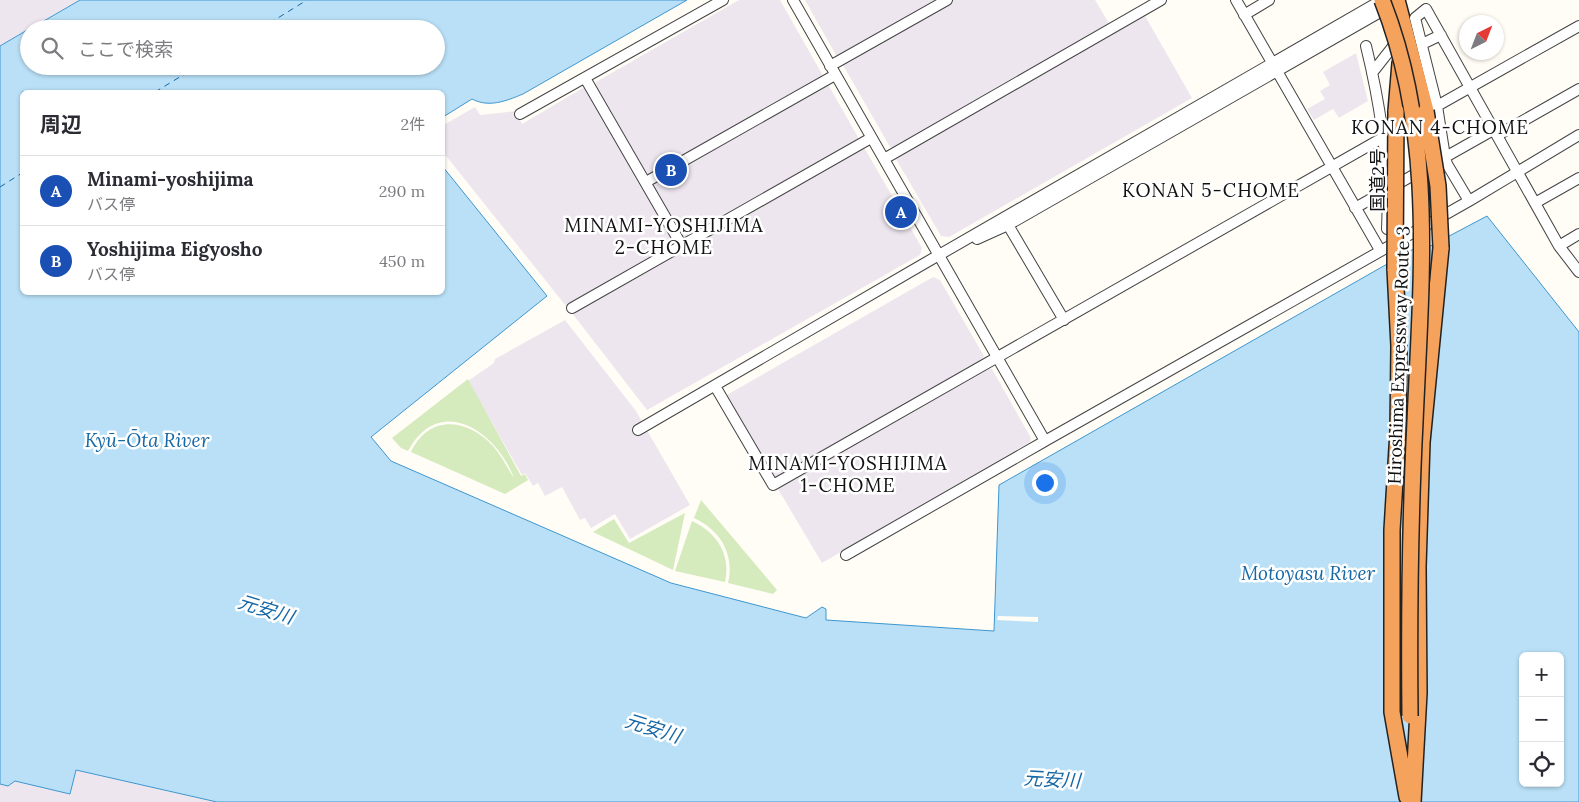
<!DOCTYPE html>
<html lang="ja">
<meta charset="utf-8">
<style>
:root{--surface:#fff;--page:#f7f7f7;--text:#2b2b33;--muted:#7c7c81;--line:#e1e1e2;--accent:#b45309}
body{margin:0;font-family:Lora,"Noto Sans JP",serif;background:var(--page);color:var(--text)}
.controls{position:absolute;right:15px;bottom:15px;display:grid;overflow:hidden;border-radius:8px;box-shadow:0 1px 4px #0004}
.controls button{width:45px;height:45px;display:grid;place-items:center;padding:0;border:0;border-bottom:1px solid var(--line);background:var(--surface);color:var(--text);font:25px sans-serif}
.compass{position:absolute;left:1459px;top:15px;width:45px;height:45px;border-radius:50%;background:var(--surface);box-shadow:0 1px 4px #0004;rotate:42deg}
.you{position:absolute;left:1044px;top:482px;width:18px;height:18px;margin:-12px;border:4px solid #fff;border-radius:50%;background:#1a73e8;box-shadow:0 0 0 8px #1a73e833}
.badge{display:grid;place-items:center;width:32px;height:32px;border-radius:50%;background:var(--accent);color:#fff;font-size:16px;font-weight:700}
.pin{position:absolute;translate:-50% -50%;border:2px solid #fff;box-shadow:0 1px 5px #0006}
.list{margin:0;padding:0;list-style:none}
h2{display:flex;justify-content:space-between;align-items:center;height:65px;margin:0;padding:0 20px;font-size:21px}
h2 small{font-size:16px;font-weight:400;color:var(--muted)}
.list li{display:grid;grid-template-columns:32px 1fr auto;gap:15px;align-items:center;box-sizing:border-box;height:70px;padding:0 20px;border-top:1px solid var(--line)}
.list b{display:block;font-size:19px;white-space:nowrap}
.list p{margin:0;font-size:16px;white-space:nowrap;color:var(--muted)}
.list em{font-size:16px;font-style:normal;color:var(--muted)}
.icon{flex:none;width:28px;height:28px;fill:none;stroke:currentColor;stroke-width:2;stroke-linecap:round;stroke-linejoin:round}
.map{position:relative;flex:none;width:1579px;height:802px;overflow:hidden}
.search{position:absolute;background:var(--surface);box-shadow:0 1px 4px #0004;left:20px;top:20px;width:425px;height:55px;display:flex;align-items:center;gap:12px;box-sizing:border-box;padding:0 18px;border-radius:28px;color:var(--muted);font-size:19px}
.panel{position:absolute;background:var(--surface);box-shadow:0 1px 4px #0004;left:20px;top:90px;width:425px;height:205px;border-radius:8px}
.map>svg:first-child{display:block}
.industrial{fill:#eee6ef}
.green{fill:#d5ebbd}
.water{fill:#b9e0f7;stroke:#3f96cf;fill-rule:evenodd}
.pier{fill:#fffdf5}
.lines{fill:none;stroke-linecap:round;stroke-linejoin:round}
.ferry{stroke:#1768a6;stroke-width:1;stroke-dasharray:6 5;stroke-linecap:butt}
.minor-casing{stroke:#444;stroke-width:12}
.highway-casing{stroke:#222;stroke-width:18}
.minor{stroke:#fff;stroke-width:10}
.highway{stroke:#f5a25d;stroke-width:15}
.highway-bridge-casing{stroke:#222;stroke-width:18;stroke-linecap:butt}
.highway-bridge{stroke:#f5a25d;stroke-width:15}
.labels{text-anchor:middle;stroke-width:5;stroke-linejoin:round;paint-order:stroke}
.street-label{font-size:18px;fill:#111;stroke:#fff}
.neighbourhood-label{font-size:19px;letter-spacing:1px;fill:#111;stroke:#fff}
.water-label{font-size:19px;font-style:italic;fill:#1768a6;stroke:#fff}
</style>
<div class="map">
<svg width="1579" height="802" viewBox="0 0 1579 802">
<rect width="100%" height="100%" fill="#fffdf5"/>
<path class="industrial" d="M 0,0 L 79,0 L 0,46 Z
M 739,0 L 780,0 L 822,74 L 821,78 L 650,176 L 646,175 L 595,86 L 596,82 Z
M 805,0 L 941,0 L 837,57 Z
M 953,0 L 1095,0 L 1110,25 L 894,148 L 890,147 L 843,65 L 843,62 Z
M 1145,16 L 1192,98 L 949,237 L 941,236 L 896,159 L 897,156 Z
M 1356,53 L 1368,101 L 1339,118 L 1333,109 L 1314,120 L 1307,109 L 1325,99 L 1320,91 L 1330,85 L 1323,72 Z
M 826,85 L 829,86 L 859,139 L 859,142 L 688,239 L 682,237 L 653,187 L 655,183 Z
M 583,88 L 588,89 L 674,241 L 673,246 L 566,306 L 443,152 L 442,126 L 475,107 L 480,115 L 516,111 L 522,124 Z
M 862,148 L 865,149 L 922,248 L 920,255 L 647,410 L 572,313 Z
M 933,277 L 940,280 L 984,356 L 982,360 L 776,478 L 772,476 L 725,396 Z
M 565,320 L 636,411 L 690,505 L 630,539 L 615,514 L 591,528 L 585,518 L 580,520 L 562,487 L 545,496 L 538,483 L 533,486 L 525,473 L 522,475 L 468,381 L 494,363 L 495,359 Z
M 988,368 L 992,369 L 1031,438 L 1030,442 L 822,563 L 778,489 Z
M 75,770 L 217,802 L 0,802 L 0,784 L 8,786 L 15,781 L 70,793 Z"/>
<path class="green" d="M 468,379 L 521,476 L 525,474 L 528,480 L 505,494 L 411,452 C 429,414 467,418 493,446 C 502,456 507,468 514,478 C 497,432 440,392 408,451 L 401,448 L 392,438 Z
M 701,500 L 777,590 L 773,594 L 728,583 C 735,554 720,530 694,518 Z
M 685,513 L 673,570 L 593,532 L 614,519 L 629,543 Z
M 692,521 C 717,533 731,554 725,582 L 675,571 Z"/>
<path class="water" d="M 80,0 L 687,0 L 523,94 C 506,101 489,108 472,99 L 443,117 L 442,92 L 22,92 L 22,292 L 442,292 L 443,167 L 547,296 L 371,437 L 391,461 L 671,583 L 806,618 L 822,607 L 826,609 L 826,620 L 994,631 L 999,485 L 1417,247 L 1421,251 L 1487,216 L 1579,332 L 1579,802 L 217,802 L 76,770 L 70,794 L 15,781 L 8,786 L 0,784 L 0,46 L 29,29 L 29,66 L 436,66 L 436,29 L 30,29 ZM 1523,656 L 1560,656 L 1560,783 L 1523,783 Z"/>
<path class="pier" d="M 998,616 L 1038,617 L 1038,622 L 997,620 Z"/>
<g class="lines">
<path class="ferry" d="M 260,29 L 307,0
M 155,92 L 198,66
M 0,187 L 22,173"/>
<g class="minor-casing">
<path id="minor" d="M 793,0 L 1045,441 L 1469,201 L 1579,135
M 1236,0 L 1380,250
M 1244,15 L 1269,0
M 1422,44 L 1441,35
M 1366,46 C 1381,107 1390,166 1387,229
M 830,66 L 947,0
M 1372,73 L 1398,40
M 585,78 L 682,246
M 1437,106 L 1579,26
M 520,114 L 723,0
M 1498,135 L 1579,89
M 884,159 L 1161,0
M 646,182 L 835,75
M 1469,201 L 1447,164 L 1445,157 L 1437,106 L 1415,18 L 1426,9 L 1559,246 L 1579,272
M 1535,203 L 1579,178
M 1355,208 L 1495,129
M 1008,225 L 1064,320
M 977,239 L 1008,225 L 1389,7
M 1559,246 L 1579,234
M 572,308 L 871,138
M 715,386 L 773,485 L 1384,137
M 638,430 C 885,285 1134,143 1382,0
M 846,555 L 1045,441"/>
</g>
<g class="highway-casing">
<path id="highway" d="M 1397,0 L 1426,111
M 1396,111 L 1400,63
M 1395,269 L 1399,346 L 1398,431 L 1392,530 L 1392,712 L 1407,797
M 1413,802 L 1419,693 L 1418,567 L 1422,442 L 1441,248"/>
</g>
<use href="#minor" class="minor"/>
<use href="#highway" class="highway"/>
<g class="highway-bridge-casing">
<path id="highway-bridge" d="M 1382,0 C 1436,136 1421,280 1415,422 C 1410,520 1409,618 1410,716
M 1426,111 L 1438,186 L 1441,248
M 1395,269 L 1396,111"/>
</g>
<use href="#highway-bridge" class="highway-bridge"/>
</g>
<g class="labels">
<g class="street-label">
<text transform="translate(1378 180) rotate(-90)" y="6">国道2号</text>
<text transform="translate(1399 355) rotate(-88)" y="6">Hiroshima Expressway Route 3</text>
</g>
<g class="neighbourhood-label">
<text x="1440" y="134">KONAN 4-CHOME</text>
<text x="1211" y="197">KONAN 5-CHOME</text>
<text x="664" y="232">MINAMI-YOSHIJIMA<tspan x="664" dy="22">2-CHOME</tspan></text>
<text x="848" y="470">MINAMI-YOSHIJIMA<tspan x="848" dy="22">1-CHOME</tspan></text>
</g>
<g class="water-label">
<text x="147" y="447">Kyū-Ōta River</text>
<text x="1308" y="580">Motoyasu River</text>
<text transform="translate(266 609) rotate(17)" y="7">元安川</text>
<text transform="translate(653 728) rotate(17)" y="7">元安川</text>
<text transform="translate(1052 779) rotate(3)" y="7">元安川</text>
</g>
</g>
</svg>
<div class="controls">
<button>+</button>
<button>−</button>
<button><svg class="icon" aria-label="locate" viewBox="0 0 24 24"><circle cx="12" cy="12" r="6"/><path d="M12 2v4M12 18v4M2 12h4M18 12h4"/></svg></button>
</div>
<svg class="compass" viewBox="-18 -18 36 36"><path d="M0-13l5 13h-10z" fill="#e53935"/><path d="M0 13l5-13h-10z" fill="#7c7c81"/></svg>
<div class="you"></div>
<div class="pin badge" style="left:901px;top:212px;background:#1a4fb4">A</div>
<div class="pin badge" style="left:671px;top:170px;background:#1a4fb4">B</div>
<div class="search"><svg class="icon" aria-label="search" viewBox="0 0 24 24"><circle cx="10" cy="10" r="6"/><path d="M15 15l6 6"/></svg>ここで検索</div>
<section class="panel">
<h2>周辺<small>2件</small></h2>
<ul class="list">
<li><span class="badge" style="background:#1a4fb4">A</span><div><b>Minami-yoshijima</b><p>バス停</p></div><em>290 m</em></li>
<li><span class="badge" style="background:#1a4fb4">B</span><div><b>Yoshijima Eigyosho</b><p>バス停</p></div><em>450 m</em></li>
</ul>
</section>
</div>
